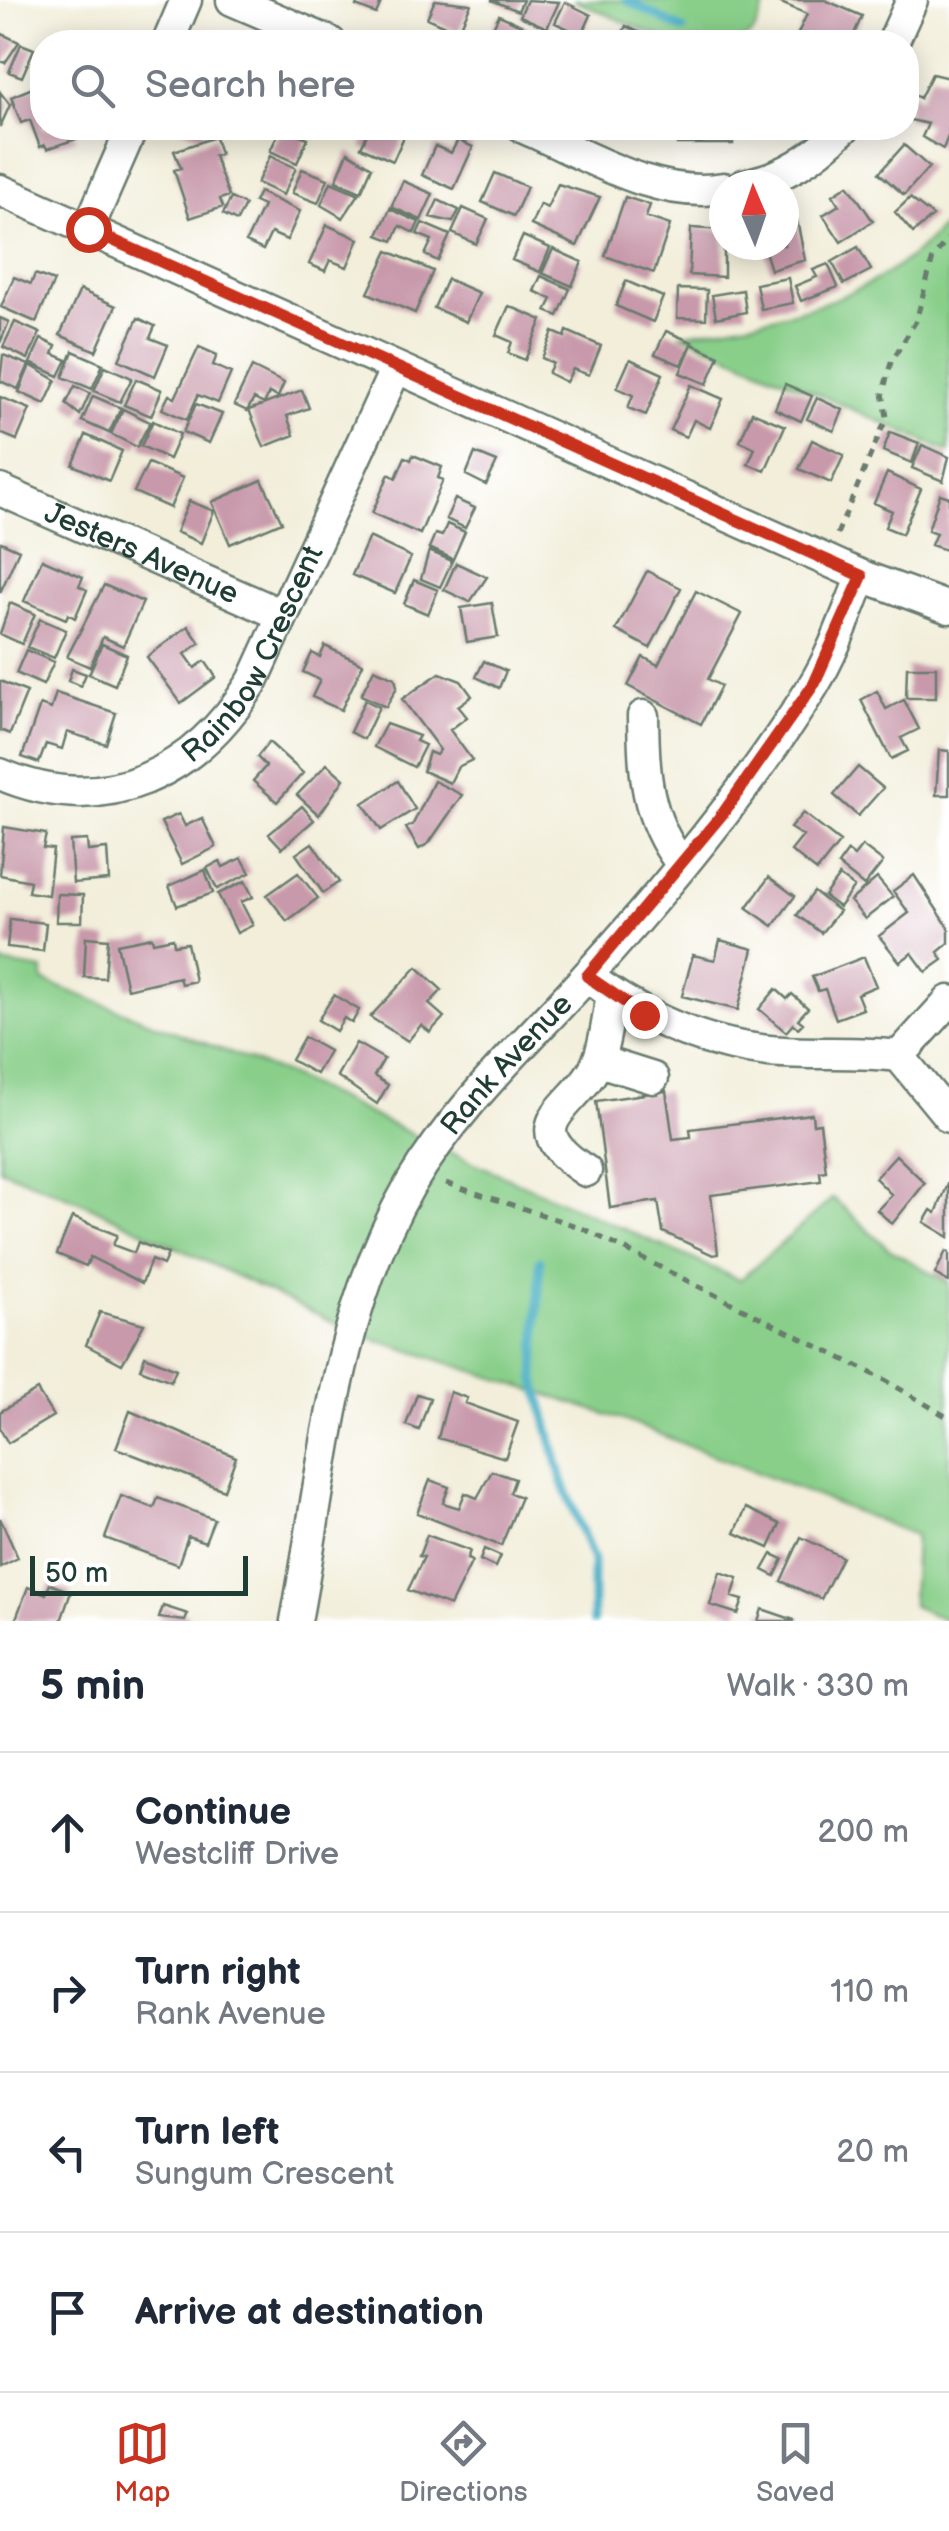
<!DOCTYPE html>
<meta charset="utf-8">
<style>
:root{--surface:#fff;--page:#f2f2f3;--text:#1f2937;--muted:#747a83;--line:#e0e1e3;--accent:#c8321e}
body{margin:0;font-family:"Balsamiq Sans",sans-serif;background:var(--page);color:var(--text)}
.compass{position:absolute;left:709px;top:170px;width:90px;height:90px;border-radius:50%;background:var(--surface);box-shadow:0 5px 25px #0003;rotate:358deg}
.scale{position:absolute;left:30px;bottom:25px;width:218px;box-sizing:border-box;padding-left:10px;border:5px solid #1f3d34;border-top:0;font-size:28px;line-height:35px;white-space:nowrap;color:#1f3d34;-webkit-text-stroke:8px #fff;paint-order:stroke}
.stop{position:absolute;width:30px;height:30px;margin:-22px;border:8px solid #c8321e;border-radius:50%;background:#fff}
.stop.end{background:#c8321e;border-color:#fff;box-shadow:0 2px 10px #0008}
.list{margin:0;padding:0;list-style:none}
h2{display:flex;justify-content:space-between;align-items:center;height:130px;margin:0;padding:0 40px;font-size:42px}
h2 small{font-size:32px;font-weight:400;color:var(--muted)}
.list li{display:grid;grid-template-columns:65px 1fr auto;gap:30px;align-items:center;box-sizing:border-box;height:160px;padding:0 40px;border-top:2px solid var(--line)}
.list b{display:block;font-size:38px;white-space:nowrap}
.list p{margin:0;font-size:32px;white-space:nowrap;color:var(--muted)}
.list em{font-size:32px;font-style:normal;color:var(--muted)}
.icon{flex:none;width:55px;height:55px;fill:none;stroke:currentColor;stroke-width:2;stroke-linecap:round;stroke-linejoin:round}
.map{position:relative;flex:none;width:949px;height:1621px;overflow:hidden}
.search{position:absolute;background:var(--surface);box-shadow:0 5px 25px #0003;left:30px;right:30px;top:30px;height:110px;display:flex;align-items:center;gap:25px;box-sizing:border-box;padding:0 35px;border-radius:40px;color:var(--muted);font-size:38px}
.sheet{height:770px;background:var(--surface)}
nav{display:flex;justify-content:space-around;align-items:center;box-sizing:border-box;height:140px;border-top:2px solid var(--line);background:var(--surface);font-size:28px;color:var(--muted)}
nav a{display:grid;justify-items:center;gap:5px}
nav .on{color:var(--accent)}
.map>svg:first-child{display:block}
.green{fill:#89cf8a;stroke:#54865f;stroke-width:2.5}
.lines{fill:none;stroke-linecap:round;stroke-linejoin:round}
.stream{stroke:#45adc4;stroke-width:9}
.building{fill:#c899aa}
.minor-casing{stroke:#697b6e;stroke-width:35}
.path{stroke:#697b6e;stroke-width:5;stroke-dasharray:8 8;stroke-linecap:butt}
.minor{stroke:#fff;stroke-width:30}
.route{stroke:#c8321e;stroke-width:12}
.labels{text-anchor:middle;stroke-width:10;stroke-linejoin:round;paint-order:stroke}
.street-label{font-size:30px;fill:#1f3d34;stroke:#fff}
</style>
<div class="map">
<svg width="949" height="1621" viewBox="0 0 949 1621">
<rect width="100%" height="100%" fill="#fff"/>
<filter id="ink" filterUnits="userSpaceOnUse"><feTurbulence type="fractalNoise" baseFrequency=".01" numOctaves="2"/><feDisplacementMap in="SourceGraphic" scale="20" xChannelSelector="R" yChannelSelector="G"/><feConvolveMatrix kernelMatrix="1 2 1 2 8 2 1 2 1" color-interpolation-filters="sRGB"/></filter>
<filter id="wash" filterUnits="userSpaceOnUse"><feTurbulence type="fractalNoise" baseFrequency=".0048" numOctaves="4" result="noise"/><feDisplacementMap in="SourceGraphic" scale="40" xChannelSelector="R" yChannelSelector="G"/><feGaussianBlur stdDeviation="2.25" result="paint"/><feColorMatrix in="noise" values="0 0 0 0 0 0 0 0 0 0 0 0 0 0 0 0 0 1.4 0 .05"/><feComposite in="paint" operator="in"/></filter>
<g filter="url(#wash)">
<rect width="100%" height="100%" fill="#f2eeda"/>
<path class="green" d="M 573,0 L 768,0 L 754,32 L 741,42 L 671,42 Z
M 949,218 L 949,452 L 682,334 C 780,317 883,303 949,218 Z
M 0,963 L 43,970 L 43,981 L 288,1075 L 436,1146 L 740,1280 L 833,1198 L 889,1249 L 949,1283 L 949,1621 L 912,1606 L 915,1535 L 621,1419 L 353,1332 L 86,1204 L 0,1169 Z"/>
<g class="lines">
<path class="stream" d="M 627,0 L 683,30
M 540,1260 L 535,1377 L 562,1480 L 593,1560 L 593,1621"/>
</g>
<g id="blocks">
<path class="building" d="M 359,0 L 382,0 L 376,14 L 356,6 Z
M 435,0 L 471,4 L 458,32 L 427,18 Z
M 491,0 L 523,0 L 518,11 Z
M 527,0 L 559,2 L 547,28 L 520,16 Z
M 774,0 L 825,0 L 862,16 L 854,34 L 859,37 L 857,42 L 794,42 L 807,14 Z
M 565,2 L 591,15 L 582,35 L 555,23 Z
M 499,15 L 532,30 L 526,42 L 486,42 Z
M 626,26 L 651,38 L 649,42 L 618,42 Z
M 0,33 L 19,42 L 5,63 L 0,61 Z
M 21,44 L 34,49 L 22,77 L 9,72 Z
M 932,74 L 949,78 L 949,134 L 943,149 L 922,137 L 928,124 L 906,119 L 910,93 L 920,98 Z
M 42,84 L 42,128 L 72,128 L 76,139 L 47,149 L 45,145 L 40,147 L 30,120 L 21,123 L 11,97 Z
M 0,92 L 10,105 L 0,127 Z
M 179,128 L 206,128 L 202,137 Z
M 281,128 L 308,138 L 297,163 L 270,151 Z
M 370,128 L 406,132 L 393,161 L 361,147 Z
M 677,128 L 733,128 L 733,144 L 677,144 Z
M 215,137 L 220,154 L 214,156 L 229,196 L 220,199 L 223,207 L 190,218 L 174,170 L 181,168 L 174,151 Z
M 458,140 L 473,147 L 454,189 L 422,175 L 435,146 L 451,153 Z
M 904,145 L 929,167 L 904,195 L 879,173 Z
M 348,152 L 372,167 L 361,192 L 336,181 Z
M 270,156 L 296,168 L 283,195 L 257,183 Z
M 302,169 L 328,179 L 318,203 L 292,193 Z
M 495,173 L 527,187 L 514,216 L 482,202 Z
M 403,181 L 433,194 L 421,220 L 391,207 Z
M 331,182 L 359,194 L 343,218 L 321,205 Z
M 558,184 L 600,197 L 577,246 L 531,225 L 540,204 L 547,208 Z
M 848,185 L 873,221 L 841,242 L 823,215 L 839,205 L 833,195 Z
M 259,192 L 300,211 L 287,240 L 271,233 L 263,250 L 246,242 L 263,206 L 254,202 Z
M 625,197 L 650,205 L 646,217 L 670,225 L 654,273 L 605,256 Z
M 231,198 L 245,205 L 237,221 L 223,214 Z
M 910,198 L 933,216 L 913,233 L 895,212 Z
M 438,200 L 459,210 L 453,222 L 430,217 Z
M 463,208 L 488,219 L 476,244 L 452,233 Z
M 390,209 L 419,222 L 414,233 L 400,226 L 393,241 L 378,235 Z
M 795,210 L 805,260 L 771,270 L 763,245 L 784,245 L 784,213 Z
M 422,223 L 450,235 L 438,261 L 425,255 L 432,240 L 417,234 Z
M 327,225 L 359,239 L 347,267 L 330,260 L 325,271 L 309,264 Z
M 691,228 L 724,230 L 724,277 L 689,275 Z
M 523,236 L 550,248 L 540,272 L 512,260 Z
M 858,247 L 871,270 L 844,284 L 832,262 Z
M 553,249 L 582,262 L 572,286 L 542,273 Z
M 388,251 L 433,271 L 415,313 L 368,293 Z
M 828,264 L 838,287 L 801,301 L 795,286 L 817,277 L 813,270 Z
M 35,274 L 54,281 L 36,322 L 1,307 L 14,277 L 31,284 Z
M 541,276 L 570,289 L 558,316 L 546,311 L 552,299 L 534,291 Z
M 788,278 L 793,303 L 761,309 L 756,284 Z
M 447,279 L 479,293 L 466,322 L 434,308 Z
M 626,281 L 663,297 L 653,322 L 616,306 Z
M 678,289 L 707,290 L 706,319 L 677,318 Z
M 80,290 L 116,306 L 96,351 L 60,335 Z
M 743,290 L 746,312 L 716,318 L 712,295 Z
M 509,306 L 542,320 L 525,360 L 508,353 L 512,342 L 496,335 Z
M 0,318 L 9,322 L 0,343 Z
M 138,318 L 155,326 L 150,338 L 168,345 L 155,376 L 119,360 Z
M 15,322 L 40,333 L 28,359 L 3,347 Z
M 567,331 L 601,346 L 589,375 L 573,369 L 566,382 L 548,373 L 553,363 L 542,358 L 553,332 L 565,337 Z
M 666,331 L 692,342 L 681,365 L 655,354 Z
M 41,339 L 56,346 L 53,354 L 67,360 L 59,376 L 30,363 Z
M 692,344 L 719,356 L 707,384 L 680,373 Z
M 199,347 L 217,355 L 213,365 L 231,373 L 218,403 L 198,395 L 187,420 L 162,409 L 169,395 L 175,398 Z
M 73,351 L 103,364 L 92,389 L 63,377 Z
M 3,355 L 29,365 L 18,389 L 0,381 Z
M 630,359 L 663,374 L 646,415 L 628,408 L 633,395 L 617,388 Z
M 30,365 L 56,380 L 45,404 L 19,392 Z
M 105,366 L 132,378 L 120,402 L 94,391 Z
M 252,367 L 284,383 L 278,397 L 269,393 L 264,404 L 254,399 L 247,411 L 234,405 Z
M 136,379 L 162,390 L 151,416 L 124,405 Z
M 785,384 L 812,396 L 801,421 L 775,409 Z
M 691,385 L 723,399 L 710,428 L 694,420 L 686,437 L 670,430 Z
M 75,386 L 90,393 L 80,415 L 66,404 Z
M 302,390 L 309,408 L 287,416 L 294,435 L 264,447 L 249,410 Z
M 93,396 L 121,408 L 109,433 L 82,421 Z
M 0,397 L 30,409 L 17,440 L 0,433 Z
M 817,398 L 843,410 L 834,431 L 807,419 Z
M 196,404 L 222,414 L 209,443 L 183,432 Z
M 123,409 L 150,422 L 137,447 L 111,434 Z
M 752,412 L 785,426 L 765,471 L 748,464 L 755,448 L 740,441 Z
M 153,421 L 180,434 L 169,459 L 141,446 Z
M 890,432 L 919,443 L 912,463 L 883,451 Z
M 86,435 L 122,451 L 109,481 L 73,465 Z
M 812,440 L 844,455 L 831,483 L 799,469 Z
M 922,445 L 949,457 L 943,481 L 912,468 Z
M 475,453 L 497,462 L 486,485 L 466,475 Z
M 413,455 L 442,467 L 438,478 L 443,480 L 420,534 L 372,513 L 389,474 L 396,478 L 405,457 L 411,460 Z
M 148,463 L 183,478 L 170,508 L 134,492 Z
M 887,473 L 921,489 L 902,534 L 885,527 L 892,511 L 874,503 Z
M 262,480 L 282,522 L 230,544 L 212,502 Z
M 940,494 L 949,497 L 949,551 L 931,545 L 936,533 L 928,530 Z
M 455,499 L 475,508 L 465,528 L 446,519 Z
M 189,501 L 214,511 L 201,543 L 176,532 Z
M 447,524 L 465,532 L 453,559 L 429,548 L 435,534 L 442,536 Z
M 369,537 L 411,557 L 395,593 L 352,575 Z
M 1,542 L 19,550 L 0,593 L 0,545 Z
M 429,551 L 452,561 L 440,587 L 421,579 Z
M 42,559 L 83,577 L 79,586 L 87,590 L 75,618 L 68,614 L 66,619 L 24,601 Z
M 456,563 L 487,577 L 470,602 L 444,590 Z
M 647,571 L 681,588 L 650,648 L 616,630 Z
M 414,580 L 438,590 L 428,614 L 404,604 Z
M 104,585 L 143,602 L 123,646 L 103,637 L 90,667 L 67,657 Z
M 696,591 L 742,614 L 708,679 L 721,686 L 701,724 L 628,686 L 643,657 L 658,665 Z
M 10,603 L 35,614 L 22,644 L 0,634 Z
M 492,603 L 498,637 L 467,642 L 461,608 Z
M 40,619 L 66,630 L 54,658 L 27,647 Z
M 188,626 L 200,643 L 185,654 L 195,668 L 205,661 L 216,677 L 181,703 L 147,657 Z
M 102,644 L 127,655 L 115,685 L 89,674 Z
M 325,646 L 363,664 L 341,710 L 312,697 L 320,680 L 303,672 L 312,653 L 320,657 Z
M 26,650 L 54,662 L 43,685 L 16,673 Z
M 484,661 L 506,671 L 499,688 L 476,677 Z
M 907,667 L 936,667 L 936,698 L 906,698 Z
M 72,669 L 86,674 L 81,686 L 68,681 Z
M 374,669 L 395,678 L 397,687 L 386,707 L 361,695 Z
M 440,673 L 461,681 L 472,696 L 458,706 L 467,717 L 450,730 L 472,760 L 458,767 L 450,783 L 423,771 L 429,752 L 436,755 L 440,750 L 402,699 Z
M 0,681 L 27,692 L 10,734 L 0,730 Z
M 877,691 L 886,709 L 904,700 L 919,729 L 901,738 L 908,751 L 891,759 L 861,700 Z
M 56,693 L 116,713 L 106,744 L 67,732 L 62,749 L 46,744 L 39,763 L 22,757 L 40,705 L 51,709 Z
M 365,700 L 379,707 L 364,739 L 350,732 Z
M 386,724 L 419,736 L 416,741 L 425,745 L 414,767 L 374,747 Z
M 269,742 L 303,773 L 277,802 L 253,781 L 266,766 L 257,757 Z
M 939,750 L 949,751 L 949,795 L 936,795 Z
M 327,764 L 344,779 L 319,815 L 297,795 Z
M 858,767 L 883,788 L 858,816 L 834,795 Z
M 398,781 L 415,809 L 381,830 L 363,803 Z
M 434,781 L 462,795 L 429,843 L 419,849 L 406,828 L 413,824 Z
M 302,806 L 314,820 L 282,848 L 269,834 Z
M 803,813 L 840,842 L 817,871 L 791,851 L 803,836 L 790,828 Z
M 179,814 L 185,826 L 202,818 L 216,847 L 182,864 L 161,822 Z
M 4,827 L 46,834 L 43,848 L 53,849 L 48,895 L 28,892 L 30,881 L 0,875 Z
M 87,840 L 88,851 L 107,849 L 109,880 L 73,883 L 70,841 Z
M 312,843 L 339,882 L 323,893 L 296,854 Z
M 862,846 L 883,862 L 864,886 L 838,865 L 848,851 L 854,856 Z
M 242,858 L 250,873 L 217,889 L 207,868 L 220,861 L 223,867 Z
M 205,870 L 213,893 L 177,906 L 169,886 Z
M 298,873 L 318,898 L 287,921 L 267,895 Z
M 914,875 L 949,928 L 949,943 L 938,952 L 943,960 L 926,972 L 912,953 L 900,962 L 879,936 L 909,913 L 893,891 Z
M 839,876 L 854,887 L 839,907 L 824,896 Z
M 769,877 L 795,896 L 773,926 L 747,908 Z
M 877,878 L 893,897 L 865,919 L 850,901 Z
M 245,881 L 253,897 L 241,902 L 253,925 L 237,933 L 218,894 Z
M 814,892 L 839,911 L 821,933 L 797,915 Z
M 57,894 L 83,895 L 82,922 L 56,922 Z
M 10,919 L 46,923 L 43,951 L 7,947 Z
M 86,937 L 108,939 L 105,978 L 84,977 Z
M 152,937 L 153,942 L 173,938 L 174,945 L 187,943 L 195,981 L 181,984 L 179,977 L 127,989 L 117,944 Z
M 720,940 L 753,949 L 738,1010 L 682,996 L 693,955 L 715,960 Z
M 864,957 L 876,986 L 857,994 L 863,1009 L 836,1019 L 825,989 L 818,991 L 812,977 Z
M 417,967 L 442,990 L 429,1004 L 444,1017 L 430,1032 L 421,1025 L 408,1041 L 370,1017 Z
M 776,989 L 787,999 L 792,994 L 808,1008 L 798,1019 L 803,1023 L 798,1028 L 793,1024 L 786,1032 L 759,1009 Z
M 334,995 L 359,1010 L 352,1023 L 344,1018 L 336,1031 L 318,1020 Z
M 304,1037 L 329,1051 L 316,1074 L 291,1060 Z
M 356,1043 L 384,1059 L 374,1076 L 388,1085 L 377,1104 L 337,1076 Z
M 666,1091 L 673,1139 L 691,1137 L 690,1129 L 812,1114 L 813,1124 L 820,1123 L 826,1171 L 820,1172 L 821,1181 L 711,1195 L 718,1254 L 713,1255 L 663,1232 L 658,1201 L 610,1208 L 596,1101 Z
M 896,1155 L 925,1183 L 892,1224 L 877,1210 L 892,1195 L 875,1178 Z
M 949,1182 L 949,1237 L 924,1222 L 931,1210 L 936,1213 Z
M 72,1217 L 117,1235 L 113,1245 L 134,1253 L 138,1242 L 168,1254 L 163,1265 L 151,1260 L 142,1283 L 90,1257 L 86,1266 L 57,1254 Z
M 946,1251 L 949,1253 L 949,1282 L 935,1274 Z
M 100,1312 L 144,1324 L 122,1364 L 86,1345 Z
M 145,1356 L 176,1369 L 171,1381 L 140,1369 Z
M 37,1390 L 53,1416 L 8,1443 L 0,1429 L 0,1412 Z
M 450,1392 L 467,1398 L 465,1403 L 518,1422 L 505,1458 L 438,1438 Z
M 417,1394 L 430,1398 L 419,1430 L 406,1425 Z
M 130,1411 L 236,1457 L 224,1490 L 116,1448 Z
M 492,1471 L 515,1479 L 510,1493 L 521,1497 L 501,1546 L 417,1513 L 430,1480 L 449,1487 L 443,1503 L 459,1508 L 465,1493 L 477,1498 Z
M 121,1496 L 154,1508 L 158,1498 L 214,1519 L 205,1542 L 188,1536 L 178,1565 L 105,1538 Z
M 746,1508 L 780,1524 L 769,1548 L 735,1533 Z
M 0,1518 L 18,1558 L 0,1567 Z
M 427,1535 L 470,1551 L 467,1559 L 472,1561 L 450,1606 L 408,1590 L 424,1557 L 419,1556 Z
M 801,1537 L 842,1557 L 821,1599 L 781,1581 Z
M 484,1549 L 500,1556 L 495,1567 L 480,1560 Z
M 772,1554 L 783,1559 L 775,1576 L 763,1570 Z
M 720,1572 L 738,1578 L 732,1597 L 743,1600 L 738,1614 L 710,1605 Z
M 50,1584 L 71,1592 L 61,1621 L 15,1621 L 28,1587 L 46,1594 Z
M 163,1606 L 188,1614 L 185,1621 L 159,1618 Z
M 762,1609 L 794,1620 L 794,1621 L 758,1621 Z"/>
</g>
</g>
<g filter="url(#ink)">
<use href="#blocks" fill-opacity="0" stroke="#697b6e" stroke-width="2.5"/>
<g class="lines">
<g class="minor-casing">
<g id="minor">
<path d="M 232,0 L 330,42"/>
<path d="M 168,42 L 186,0"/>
<path d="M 893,42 L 912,0"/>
<path d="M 524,128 C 585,154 656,200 724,188"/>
<path d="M 743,185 C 785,178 814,157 844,128"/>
<path d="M 0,190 L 862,576 L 949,608"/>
<path d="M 88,229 L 132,128"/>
<path id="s1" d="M 0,490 L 282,615"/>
<path d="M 643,716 C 644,772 645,817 681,863"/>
<path id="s2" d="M 0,774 C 107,820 196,772 253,681 L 396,368"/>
<path d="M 587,976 C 641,1017 701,1044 769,1051 C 812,1055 856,1051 899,1056 L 949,1117"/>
<path d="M 899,1056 L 949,1001"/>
<path d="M 599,1061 L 653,1078"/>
<path d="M 586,1171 C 509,1121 581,1108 599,1058 C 606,1039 608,1015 612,995"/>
<path id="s3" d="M 296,1621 C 324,1474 333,1318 410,1185 C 457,1106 524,1045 585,978 C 667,888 748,790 813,686 C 834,652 847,613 862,576"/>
</g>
</g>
<path class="path" d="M 837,534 L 887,417 L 883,393 L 891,362 L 916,321 L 933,258 L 949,238
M 446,1183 L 582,1228 L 885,1380 L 949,1418"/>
<use href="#minor" class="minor"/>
</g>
</g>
<g class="lines" filter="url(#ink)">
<path class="route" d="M 88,229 L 862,576 L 814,684 L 724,812 L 587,976 L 644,1015"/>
</g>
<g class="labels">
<g class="street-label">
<text dy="10" stroke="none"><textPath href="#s1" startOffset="155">Jesters Avenue</textPath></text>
<text dy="10" stroke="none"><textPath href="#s2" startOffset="320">Rainbow Crescent</textPath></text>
<text dy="10" stroke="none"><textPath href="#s3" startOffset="608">Rank Avenue</textPath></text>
</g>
</g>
</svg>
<svg class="compass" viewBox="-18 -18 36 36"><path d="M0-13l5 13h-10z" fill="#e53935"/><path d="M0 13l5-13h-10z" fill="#747a83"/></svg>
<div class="scale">50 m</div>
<div class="stop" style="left:88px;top:229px"></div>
<div class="stop end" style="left:644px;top:1015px"></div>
<div class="search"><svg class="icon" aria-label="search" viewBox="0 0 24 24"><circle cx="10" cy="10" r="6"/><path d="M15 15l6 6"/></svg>Search here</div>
</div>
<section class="sheet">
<h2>5 min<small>Walk · 330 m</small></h2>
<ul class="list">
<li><svg class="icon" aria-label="ahead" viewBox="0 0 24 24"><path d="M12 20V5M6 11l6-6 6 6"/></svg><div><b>Continue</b><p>Westcliff Drive</p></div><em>200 m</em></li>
<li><svg class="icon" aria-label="right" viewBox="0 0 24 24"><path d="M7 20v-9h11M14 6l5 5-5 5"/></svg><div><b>Turn right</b><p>Rank Avenue</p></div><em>110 m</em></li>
<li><svg class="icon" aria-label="left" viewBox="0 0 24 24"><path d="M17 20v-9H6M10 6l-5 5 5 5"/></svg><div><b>Turn left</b><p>Sungum Crescent</p></div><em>20 m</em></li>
<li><svg class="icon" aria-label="arrive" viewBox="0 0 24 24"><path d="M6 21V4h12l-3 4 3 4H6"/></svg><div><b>Arrive at destination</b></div></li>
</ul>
</section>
<nav>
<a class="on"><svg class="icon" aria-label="map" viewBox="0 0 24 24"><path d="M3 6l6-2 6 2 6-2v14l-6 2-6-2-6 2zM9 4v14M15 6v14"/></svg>Map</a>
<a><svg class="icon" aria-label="directions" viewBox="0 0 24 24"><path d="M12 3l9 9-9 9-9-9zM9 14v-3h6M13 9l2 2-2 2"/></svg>Directions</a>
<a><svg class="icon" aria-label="saved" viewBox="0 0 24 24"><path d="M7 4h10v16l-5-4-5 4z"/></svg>Saved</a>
</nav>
